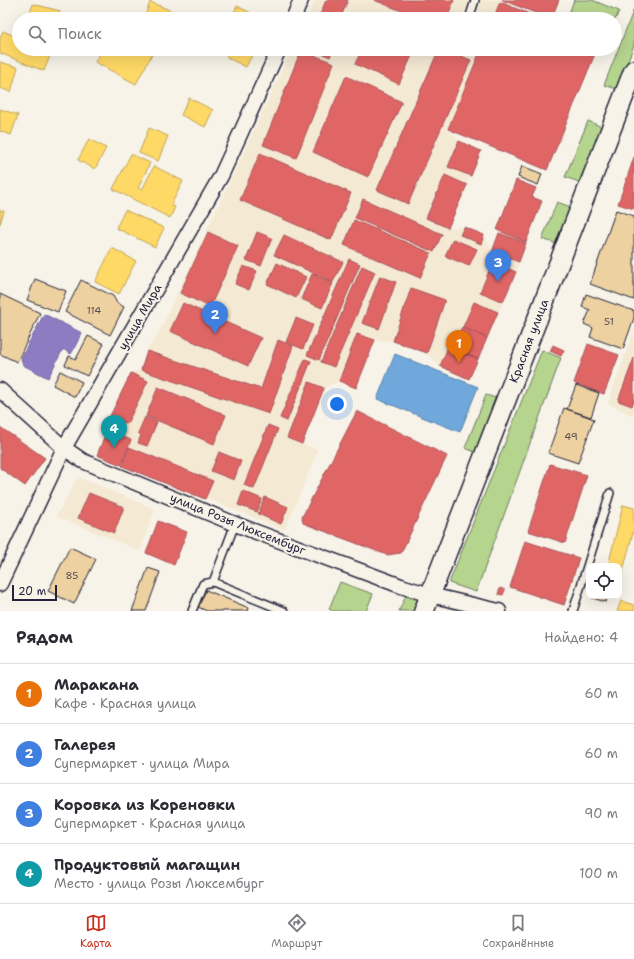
<!DOCTYPE html>
<html lang="ru">
<meta charset="utf-8">
<style>
:root{--surface:#fff;--page:#f7f7f7;--text:#2b2b33;--muted:#7c7c81;--line:#e1e1e2;--accent:#c8321e}
body{margin:0;font-family:"Shantell Sans",sans-serif;background:var(--page);color:var(--text)}
.controls{position:absolute;right:12px;bottom:12px;display:grid;overflow:hidden;border-radius:8px;box-shadow:0 4px 16px #0002}
.controls button{width:36px;height:36px;display:grid;place-items:center;padding:0;border:0;border-bottom:1px solid var(--line);background:var(--surface);color:var(--text);font:20px sans-serif}
.scale{position:absolute;left:12px;bottom:10px;width:45px;box-sizing:border-box;padding-left:4px;border:2px solid #22223b;border-top:0;font-size:11px;line-height:14px;white-space:nowrap;color:#22223b;-webkit-text-stroke:3px #f7f3e8;paint-order:stroke}
.you{position:absolute;left:337px;top:404px;width:14px;height:14px;margin:-10px;border:3px solid #fff;border-radius:50%;background:#1a73e8;box-shadow:0 0 0 6px #1a73e833}
.badge{display:grid;place-items:center;width:26px;height:26px;border-radius:50%;background:var(--accent);color:#fff;font-size:13px;font-weight:700}
.pin{position:absolute;translate:-50% -33px;filter:drop-shadow(0 1px 2px #0008)}
.pin::after{content:'';position:absolute;top:21px;width:14px;height:12px;background:inherit;clip-path:polygon(0 0,100% 0,50% 100%)}
.list{margin:0;padding:0;list-style:none}
h2{display:flex;justify-content:space-between;align-items:center;height:52px;margin:0;padding:0 16px;font-size:17px}
h2 small{font-size:13px;font-weight:400;color:var(--muted)}
.list li{display:grid;grid-template-columns:26px 1fr auto;gap:12px;align-items:center;box-sizing:border-box;height:60px;padding:0 16px;border-top:1px solid var(--line)}
.list b{display:block;font-size:15px;white-space:nowrap}
.list p{margin:0;font-size:13px;white-space:nowrap;color:var(--muted)}
.list em{font-size:13px;font-style:normal;color:var(--muted)}
.icon{flex:none;width:22px;height:22px;fill:none;stroke:currentColor;stroke-width:2;stroke-linecap:round;stroke-linejoin:round}
.map{position:relative;flex:none;width:634px;height:611px;overflow:hidden}
.search{position:absolute;background:var(--surface);box-shadow:0 4px 16px #0002;left:12px;right:12px;top:12px;height:44px;display:flex;align-items:center;gap:10px;box-sizing:border-box;padding:0 14px;border-radius:22px;color:var(--muted);font-size:15px}
.sheet{height:292px;background:var(--surface)}
nav{display:flex;justify-content:space-around;align-items:center;box-sizing:border-box;height:56px;border-top:1px solid var(--line);background:var(--surface);font-size:11px;color:var(--muted)}
nav a{display:grid;justify-items:center;gap:2px}
nav .on{color:var(--accent)}
.map>svg:first-child{display:block}
.built{fill:#f4e9d3}
.green{fill:#b5d48d;stroke:#6c7b64}
.homes{fill:#ffd966;stroke:#bda259}
.shops{fill:#e06666;stroke:#a75259}
.offices{fill:#8e7cc3;stroke:#6e619a}
.schools{fill:#6fa8dc;stroke:#5880ac}
.building{fill:#eed1a1;stroke:#22223b}
.lines{fill:none;stroke-linecap:round;stroke-linejoin:round}
.lane-casing{stroke:#22223b;stroke-width:10}
.street-casing{stroke:#22223b;stroke-width:17}
.secondary-casing{stroke:#22223b;stroke-width:22}
.lane{stroke:#f7f3e8;stroke-width:7}
.street{stroke:#f7f3e8;stroke-width:14}
.secondary{stroke:#f7f3e8;stroke-width:19}
.labels{text-anchor:middle;stroke-width:4;stroke-linejoin:round;paint-order:stroke}
.number-label{font-size:10px;fill:#554e54}
.street-label{font-size:12px;fill:#22223b;stroke:#f7f3e8}
</style>
<div class="map">
<svg width="634" height="611" viewBox="0 0 634 611">
<rect width="100%" height="100%" fill="#f7f3e8"/>
<filter id="ink" filterUnits="userSpaceOnUse"><feTurbulence type="fractalNoise" baseFrequency=".025" numOctaves="2"/><feDisplacementMap in="SourceGraphic" scale="8" xChannelSelector="R" yChannelSelector="G"/><feConvolveMatrix kernelMatrix="1 2 1 2 8 2 1 2 1" color-interpolation-filters="sRGB"/></filter>
<g filter="url(#ink)">
<path class="built" d="M 315,0 L 501,0 L 493,19 L 306,19 Z
M 292,49 L 481,49 L 448,129 L 459,141 L 481,151 L 448,228 L 464,227 L 484,235 L 492,252 L 519,262 L 516,272 L 469,379 L 440,366 L 426,353 L 393,341 L 375,340 L 356,388 L 339,381 L 324,388 L 302,444 L 318,450 L 285,530 L 97,455 L 107,430 L 110,416 L 131,373 L 141,370 L 147,351 L 161,328 Z
M 634,329 L 634,416 L 608,403 Z
M 78,477 L 155,509 L 140,551 L 56,516 Z"/>
<path class="green" d="M 574,0 L 592,0 L 619,11 L 615,20 L 567,19 Z
M 634,9 L 634,45 L 617,89 L 604,85 Z
M 588,121 L 602,127 L 579,182 L 565,177 Z
M 557,202 L 571,207 L 557,244 L 542,239 Z
M 542,350 L 561,358 L 476,592 L 449,583 Z
M 486,395 L 496,398 L 475,452 L 465,448 Z
M 340,582 L 373,594 L 366,611 L 333,611 L 329,609 Z
M 406,595 L 420,599 L 415,611 L 399,611 Z"/>
<path class="homes" d="M 150,2 L 182,15 L 181,19 L 144,19 Z
M 33,4 L 60,11 L 58,19 L 28,19 Z
M 237,6 L 257,16 L 256,19 L 231,19 Z
M 3,31 L 19,38 L 19,49 L 46,49 L 52,51 L 44,71 L 0,53 L 0,38 Z
M 102,49 L 155,49 L 136,84 L 95,62 Z
M 230,49 L 255,49 L 246,67 L 226,57 Z
M 0,62 L 18,67 L 11,92 L 0,88 Z
M 189,98 L 213,110 L 205,127 L 181,115 Z
M 0,109 L 18,115 L 11,135 L 0,131 Z
M 149,128 L 168,136 L 158,161 L 139,153 Z
M 89,139 L 106,148 L 95,169 L 78,160 Z
M 131,154 L 150,163 L 138,188 L 142,190 L 154,166 L 183,181 L 171,205 L 175,207 L 170,218 L 113,189 Z
M 0,210 L 4,211 L 0,224 Z
M 125,210 L 164,228 L 155,247 L 116,228 Z
M 112,248 L 136,261 L 119,294 L 95,282 Z
M 623,505 L 634,508 L 634,529 L 619,586 L 619,566 L 608,566 Z
M 621,601 L 634,605 L 634,611 L 617,611 Z"/>
<path class="shops" d="M 326,0 L 348,0 L 340,19 L 328,19 L 320,15 Z
M 374,0 L 454,0 L 447,19 L 422,19 Z
M 502,0 L 559,0 L 551,19 Z
M 500,2 L 542,19 L 493,19 Z
M 311,49 L 333,49 L 330,57 Z
M 362,49 L 415,49 L 399,84 L 355,64 Z
M 439,49 L 445,49 L 471,60 L 408,204 L 377,190 Z
M 481,49 L 597,49 L 547,170 L 448,129 Z
M 301,50 L 334,63 L 296,158 L 263,145 Z
M 346,76 L 402,102 L 368,177 L 313,152 Z
M 459,141 L 481,151 L 471,176 L 448,167 Z
M 260,153 L 351,193 L 331,240 L 240,200 Z
M 634,157 L 634,209 L 618,204 Z
M 445,175 L 467,185 L 448,228 L 426,218 Z
M 516,180 L 536,188 L 532,197 L 542,201 L 526,242 L 497,230 Z
M 363,199 L 442,234 L 434,252 L 355,218 Z
M 354,220 L 431,253 L 420,278 L 344,245 Z
M 464,227 L 484,235 L 481,244 L 460,235 Z
M 208,232 L 238,246 L 210,307 L 180,293 Z
M 257,232 L 272,238 L 261,266 L 246,260 Z
M 499,233 L 526,243 L 519,262 L 492,252 Z
M 284,235 L 343,262 L 333,282 L 274,255 Z
M 453,239 L 477,249 L 469,266 L 445,256 Z
M 349,259 L 360,264 L 319,360 L 307,355 Z
M 493,262 L 516,272 L 503,302 L 480,292 Z
M 277,263 L 306,277 L 296,298 L 267,284 Z
M 243,266 L 257,271 L 249,290 L 235,284 Z
M 362,266 L 375,272 L 334,367 L 321,362 Z
M 312,274 L 333,283 L 322,308 L 301,299 Z
M 380,276 L 396,282 L 379,329 L 362,323 Z
M 411,288 L 445,300 L 427,353 L 393,341 Z
M 474,302 L 498,312 L 487,338 L 463,327 Z
M 183,303 L 261,338 L 248,366 L 170,331 Z
M 296,318 L 313,325 L 303,349 L 286,342 Z
M 462,327 L 487,338 L 478,359 L 452,348 Z
M 357,334 L 375,340 L 356,388 L 339,381 Z
M 278,340 L 293,346 L 269,414 L 141,370 L 147,351 L 261,389 Z
M 588,344 L 619,355 L 604,394 L 574,383 Z
M 553,345 L 564,350 L 561,356 L 550,351 Z
M 448,347 L 478,359 L 469,379 L 440,366 Z
M 634,358 L 634,400 L 632,406 L 618,401 Z
M 305,359 L 311,361 L 287,421 L 280,418 Z
M 131,373 L 148,381 L 127,424 L 110,416 Z
M 309,382 L 324,388 L 302,444 L 287,438 Z
M 158,387 L 226,415 L 214,444 L 146,416 Z
M 357,411 L 447,456 L 401,553 L 387,555 L 303,523 L 302,517 Z
M 145,417 L 157,422 L 147,446 L 138,443 L 141,435 L 138,433 Z
M 268,425 L 278,429 L 254,489 L 244,485 Z
M 0,427 L 45,458 L 25,486 L 0,468 Z
M 107,430 L 131,440 L 121,465 L 97,455 Z
M 129,447 L 213,481 L 205,499 L 122,466 Z
M 219,452 L 241,461 L 234,480 L 211,471 Z
M 550,464 L 587,475 L 565,543 L 528,531 Z
M 243,491 L 262,499 L 257,512 L 238,505 Z
M 89,493 L 124,507 L 114,533 L 78,518 Z
M 265,497 L 288,507 L 281,524 L 258,514 Z
M 158,521 L 187,532 L 174,565 L 146,553 Z
M 525,541 L 579,558 L 564,605 L 510,587 Z
M 500,588 L 505,590 L 503,595 L 498,594 Z"/>
<path class="offices" d="M 44,314 L 82,333 L 71,354 L 63,349 L 48,378 L 23,365 L 21,358 Z"/>
<path class="schools" d="M 395,354 L 478,387 L 460,432 L 377,399 Z"/>
<path class="building" d="M 522,166 L 542,174 L 538,185 L 518,177 Z
M 616,210 L 634,216 L 634,300 L 590,284 Z
M 35,279 L 66,291 L 58,312 L 27,300 Z
M 81,280 L 113,296 L 117,303 L 124,307 L 110,335 L 65,312 Z
M 0,294 L 40,313 L 17,362 L 0,354 Z
M 586,294 L 634,311 L 634,318 L 623,349 L 590,337 L 593,328 L 584,324 L 590,310 L 582,307 Z
M 88,336 L 104,344 L 87,376 L 65,365 L 69,356 L 76,359 Z
M 60,371 L 82,382 L 75,397 L 53,385 Z
M 576,385 L 599,393 L 591,417 L 567,409 Z
M 564,408 L 594,419 L 578,463 L 548,453 Z
M 70,547 L 96,559 L 74,604 L 48,591 Z
M 148,568 L 160,572 L 146,611 L 132,611 Z
M 206,590 L 249,608 L 248,611 L 207,611 L 198,607 Z
M 592,596 L 607,596 L 606,602 L 592,598 Z"/>
<g class="lines">
<g class="lane-casing">
<path id="lane" d="M 469,19 L 475,0
M 213,582 L 284,611
M 192,611 L 203,584 L 213,582 L 235,524
M 573,611 L 610,493"/>
</g>
<g class="street-casing">
<path id="street" d="M 293,19 L 301,0
M 0,390 L 64,448 L 83,461 L 235,524 L 401,586 L 430,595 L 499,611
M 0,584 L 64,448 L 221,176 L 279,49"/>
</g>
<g class="secondary-casing">
<path id="secondary" d="M 424,611 L 634,70"/>
</g>
<use href="#lane" class="lane"/>
<use href="#street" class="street"/>
<use href="#secondary" class="secondary"/>
</g>
</g>
<g class="labels">
<g class="number-label">
<text x="94" y="314">114</text>
<text x="609" y="325">51</text>
<text x="571" y="440">49</text>
<text x="72" y="579">85</text>
</g>
<g class="street-label">
<text transform="translate(140 317) rotate(-60)" y="4">улица Мира</text>
<text transform="translate(529 341) rotate(-69)" y="4">Красная улица</text>
<text transform="translate(238 524) rotate(22)" y="4">улица Розы Люксембург</text>
</g>
</g>
</svg>
<div class="controls">
<button><svg class="icon" aria-label="locate" viewBox="0 0 24 24"><circle cx="12" cy="12" r="6"/><path d="M12 2v4M12 18v4M2 12h4M18 12h4"/></svg></button>
</div>
<div class="scale">20 m</div>
<div class="you"></div>
<div class="pin badge" style="left:459px;top:363px;background:#e8710a">1</div>
<div class="pin badge" style="left:215px;top:334px;background:#3f7fe0">2</div>
<div class="pin badge" style="left:498px;top:282px;background:#3f7fe0">3</div>
<div class="pin badge" style="left:114px;top:448px;background:#0f9aa8">4</div>
<div class="search"><svg class="icon" aria-label="search" viewBox="0 0 24 24"><circle cx="10" cy="10" r="6"/><path d="M15 15l6 6"/></svg>Поиск</div>
</div>
<section class="sheet">
<h2>Рядом<small>Найдено: 4</small></h2>
<ul class="list">
<li><span class="badge" style="background:#e8710a">1</span><div><b>Маракана</b><p>Кафе · Красная улица</p></div><em>60 m</em></li>
<li><span class="badge" style="background:#3f7fe0">2</span><div><b>Галерея</b><p>Супермаркет · улица Мира</p></div><em>60 m</em></li>
<li><span class="badge" style="background:#3f7fe0">3</span><div><b>Коровка из Кореновки</b><p>Супермаркет · Красная улица</p></div><em>90 m</em></li>
<li><span class="badge" style="background:#0f9aa8">4</span><div><b>Продуктовый магащин</b><p>Место · улица Розы Люксембург</p></div><em>100 m</em></li>
</ul>
</section>
<nav>
<a class="on"><svg class="icon" aria-label="map" viewBox="0 0 24 24"><path d="M3 6l6-2 6 2 6-2v14l-6 2-6-2-6 2zM9 4v14M15 6v14"/></svg>Карта</a>
<a><svg class="icon" aria-label="directions" viewBox="0 0 24 24"><path d="M12 3l9 9-9 9-9-9zM9 14v-3h6M13 9l2 2-2 2"/></svg>Маршрут</a>
<a><svg class="icon" aria-label="saved" viewBox="0 0 24 24"><path d="M7 4h10v16l-5-4-5 4z"/></svg>Сохранённые</a>
</nav>
